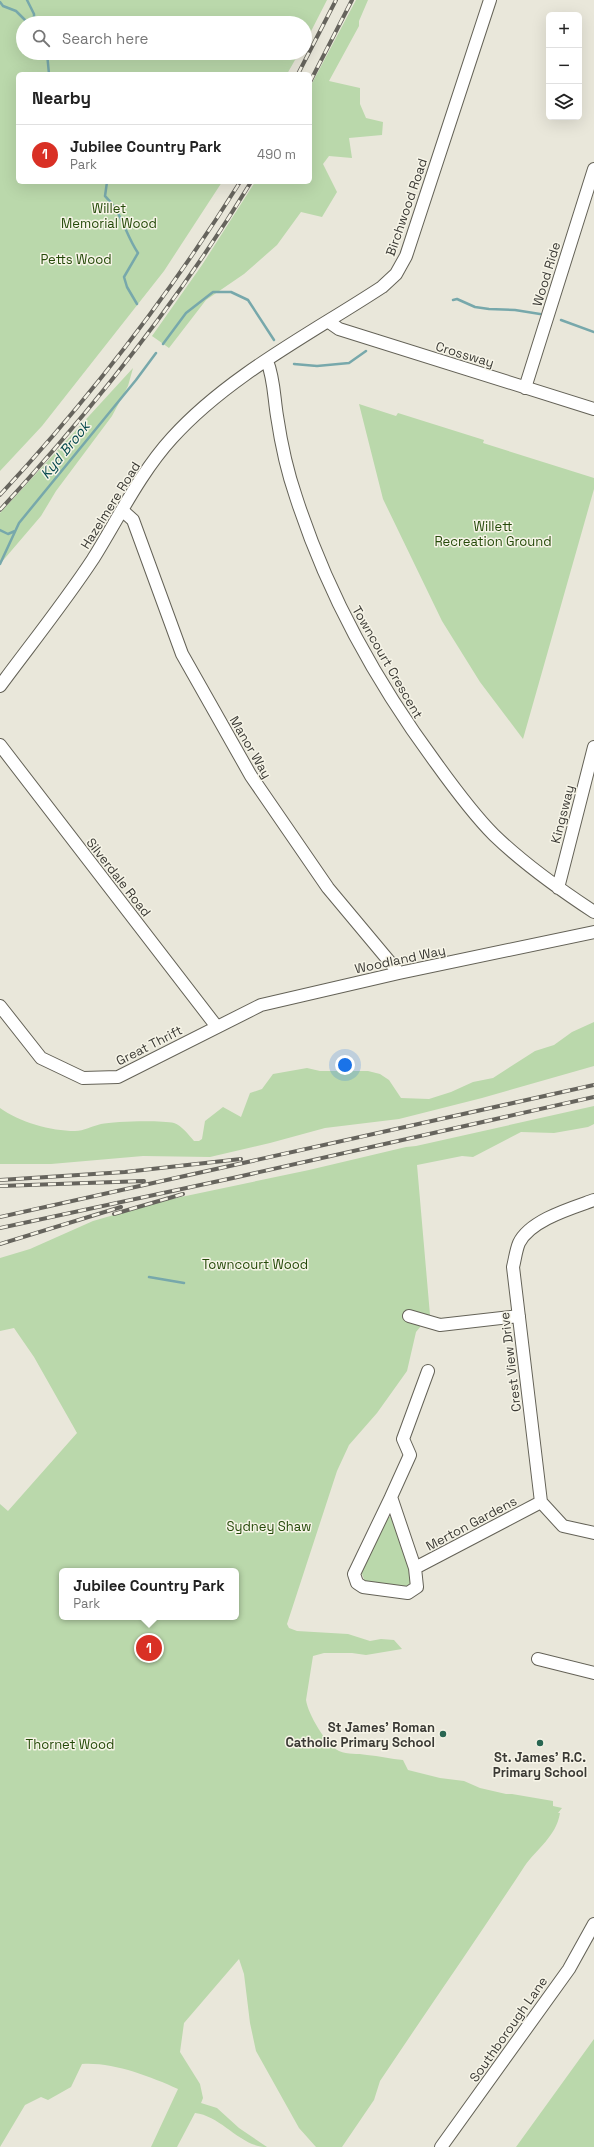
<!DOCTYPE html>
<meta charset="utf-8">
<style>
:root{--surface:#fff;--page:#f6f6f6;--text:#222;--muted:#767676;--line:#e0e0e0;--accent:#d93025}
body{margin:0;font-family:"Space Grotesk",sans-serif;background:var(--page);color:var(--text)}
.controls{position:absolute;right:12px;top:12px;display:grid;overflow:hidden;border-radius:6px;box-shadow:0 4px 16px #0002}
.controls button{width:36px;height:36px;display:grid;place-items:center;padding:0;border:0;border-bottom:1px solid var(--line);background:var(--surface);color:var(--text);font:20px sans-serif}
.you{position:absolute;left:345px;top:1065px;width:14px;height:14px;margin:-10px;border:3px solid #fff;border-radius:50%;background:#1a73e8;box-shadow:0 0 0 6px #1a73e833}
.badge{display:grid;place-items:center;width:26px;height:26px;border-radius:50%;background:var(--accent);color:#fff;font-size:13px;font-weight:700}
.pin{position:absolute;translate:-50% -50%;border:2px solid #fff;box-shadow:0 1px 4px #0006}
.popup{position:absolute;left:59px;top:1568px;width:180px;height:52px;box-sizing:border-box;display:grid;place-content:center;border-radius:6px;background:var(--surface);filter:drop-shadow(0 1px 3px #0005);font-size:13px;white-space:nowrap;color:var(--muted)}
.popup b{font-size:15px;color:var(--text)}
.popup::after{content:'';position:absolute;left:50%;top:100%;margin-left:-8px;border:8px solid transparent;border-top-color:var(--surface)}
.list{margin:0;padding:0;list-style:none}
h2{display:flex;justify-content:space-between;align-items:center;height:52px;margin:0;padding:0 16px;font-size:17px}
h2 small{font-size:13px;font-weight:400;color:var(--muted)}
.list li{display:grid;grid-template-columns:26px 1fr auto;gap:12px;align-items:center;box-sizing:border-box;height:60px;padding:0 16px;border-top:1px solid var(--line)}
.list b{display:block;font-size:15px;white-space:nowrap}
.list p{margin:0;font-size:13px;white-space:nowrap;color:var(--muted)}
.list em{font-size:13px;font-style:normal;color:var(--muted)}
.icon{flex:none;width:22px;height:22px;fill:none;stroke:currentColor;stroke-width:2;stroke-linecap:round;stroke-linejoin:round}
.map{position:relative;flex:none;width:594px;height:2147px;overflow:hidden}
.search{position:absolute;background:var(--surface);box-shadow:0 4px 16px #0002;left:16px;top:16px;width:296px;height:44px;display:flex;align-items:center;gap:10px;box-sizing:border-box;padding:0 14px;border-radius:22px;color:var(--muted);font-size:15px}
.panel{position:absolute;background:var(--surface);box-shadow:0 4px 16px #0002;left:16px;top:72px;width:296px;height:112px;border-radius:6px}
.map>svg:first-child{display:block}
.green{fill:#bad8ab;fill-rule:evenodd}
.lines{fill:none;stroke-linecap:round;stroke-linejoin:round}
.stream{stroke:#77a8ab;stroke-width:2.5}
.minor-casing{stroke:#646257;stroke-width:14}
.minor{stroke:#fff;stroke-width:12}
.rail-casing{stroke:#66645d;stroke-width:4}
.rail{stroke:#f6f4e7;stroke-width:2.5;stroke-dasharray:8;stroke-linecap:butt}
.poi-dot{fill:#296652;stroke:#f6f4e7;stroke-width:1.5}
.labels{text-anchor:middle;stroke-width:3;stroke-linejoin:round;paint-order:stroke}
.street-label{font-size:13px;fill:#3a3934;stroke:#f6f4e7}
.park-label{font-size:13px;fill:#254a09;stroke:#f6f4e7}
.poi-label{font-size:13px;font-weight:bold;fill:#3a3934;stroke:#f6f4e7;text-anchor:end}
.water-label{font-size:14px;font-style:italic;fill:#03474c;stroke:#f6f4e7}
</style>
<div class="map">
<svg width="594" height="2147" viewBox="0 0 594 2147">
<rect width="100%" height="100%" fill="#e9e7da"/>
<path class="green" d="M 0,0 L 327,0 L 305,43 L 305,23 L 23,23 L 23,53 L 299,53 L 287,74 L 18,74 L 18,182 L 222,182 L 164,271 L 42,426 L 0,471 Z
M 356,0 L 368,0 L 359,21 L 359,26 L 329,81 L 360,88 L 360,104 L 366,118 L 383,122 L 382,135 L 349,138 L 352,158 L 329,156 L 323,164 L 337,192 L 322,217 L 301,212 L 277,245 L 244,274 L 206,300 L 169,348 L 152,336 L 202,265 L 255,182 L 310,182 L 310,87 Z
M 133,368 L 128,386 L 112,416 L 56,491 L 41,516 L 0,564 L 0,513 Z
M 359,404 L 396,416 L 398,413 L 484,440 L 483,443 L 594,478 L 594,489 L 523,739 L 480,682 L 442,621 L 383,499 Z
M 594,1022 L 594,1066 L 482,1098 L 399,1119 L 325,1128 L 270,1143 L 210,1157 L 143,1156 L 51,1164 L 0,1164 L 0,1108 C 19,1122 51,1131 75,1131 C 84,1131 92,1126 101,1124 C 114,1121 162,1120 174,1123 C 182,1126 188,1134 194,1141 L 199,1141 L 202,1139 L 205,1121 L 223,1107 L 241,1117 L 250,1093 L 262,1089 L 273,1074 L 307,1068 L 320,1071 L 368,1071 L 380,1074 L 389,1080 L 401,1098 L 429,1099 L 451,1092 L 473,1082 L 493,1078 L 535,1051 L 554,1045 L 572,1032 Z
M 594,1106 L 594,1124 L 588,1127 L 554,1133 L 521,1132 L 473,1157 L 462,1156 L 417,1165 L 430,1315 L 416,1332 L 407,1371 L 377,1413 L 349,1445 L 337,1471 L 287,1624 L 289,1628 L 297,1631 L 348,1634 L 370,1641 L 381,1639 L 394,1640 L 402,1649 L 366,1655 L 352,1653 L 324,1653 L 313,1656 L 306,1700 C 308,1714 326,1745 339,1751 C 348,1755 357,1753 367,1755 C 379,1756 391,1759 403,1760 L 408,1770 L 440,1778 L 464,1781 L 480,1788 L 506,1794 L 512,1794 L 553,1801 L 553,1806 L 562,1808 L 558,1813 L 560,1813 C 556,1837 537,1848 524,1867 C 477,1939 428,2009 380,2081 L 374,2100 L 342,2147 L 316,2147 L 299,2128 L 256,2051 L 250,2023 L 244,1974 L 239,1959 L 184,2023 L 180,2052 L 200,2084 L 203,2098 L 201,2103 L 217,2108 L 239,2128 L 267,2147 C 240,2147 222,2116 195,2113 L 177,2147 L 151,2147 L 178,2089 C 149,2076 113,2062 82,2064 L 71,2087 L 48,2100 L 41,2097 L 25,2105 L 0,2147 L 0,1504 L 8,1511 L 77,1433 L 34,1357 L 14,1328 L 0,1331 L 0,1258 L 30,1249 L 93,1221 L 162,1201 L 309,1170 L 406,1147 L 416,1146 ZM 62,1571 L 236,1571 L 236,1617 L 62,1617 Z
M 387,1517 L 391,1517 L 413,1582 L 412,1588 L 365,1582 L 361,1571 Z
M 594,2039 L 594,2147 L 516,2147 Z"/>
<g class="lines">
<path class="stream" d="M 27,0 L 34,14 L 34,23
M 0,2 L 3,6 L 16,11 L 28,23
M 47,53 L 49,74
M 107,182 L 105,196 C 122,212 125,234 138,253 L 124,277 L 127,287 L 137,304
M 453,300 L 457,299 L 475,307 L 489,309 L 515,310 L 540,314
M 561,320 L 594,332
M 163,344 L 186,313 L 213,292 L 231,292 L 248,300 L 274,340
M 294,364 L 317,366 L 349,363 L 366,351
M 0,530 L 8,534 L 15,531
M 0,564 L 19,523 L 136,380 L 156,353
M 149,1277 L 184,1283"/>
<g class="minor-casing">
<path id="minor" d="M 329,322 L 339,329 L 594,409
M 267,361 C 274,378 274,398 277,416 C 281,443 287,471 296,497 C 327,593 376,682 436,763 C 454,788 473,814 494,835 C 525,865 559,889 594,912
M 525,388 L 594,169
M 123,511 L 133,520 L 182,654 L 251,776 L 328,888 L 399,973
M 0,686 C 31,644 64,603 93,559 C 118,519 140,473 172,438 C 229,375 312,333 382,287 L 396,274 L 406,256 L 490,0
M 0,745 L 217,1027
M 558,888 L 594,747
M 0,1006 L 41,1058 L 83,1078 L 118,1077 L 261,1005 L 399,973 L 594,932
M 594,1200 C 572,1208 530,1220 519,1243 C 516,1250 515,1259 513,1267 L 541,1502 L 563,1526 L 594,1533
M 409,1316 L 440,1325 L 519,1316
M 391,1497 L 354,1574 L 357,1583 L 363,1587 L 408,1593 L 417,1587 L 415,1568 L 541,1502
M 415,1568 L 391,1497 L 410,1455 L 403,1439 L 428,1371
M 538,1659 L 594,1673
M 441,2147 L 569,1969 L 594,1924"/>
</g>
<use href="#minor" class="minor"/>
<g class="rail-casing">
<path id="rail" d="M 298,74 L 336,0
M 310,82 L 352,0
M 0,495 C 90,398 170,294 240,182
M 0,510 C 94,408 179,300 251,182
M 0,1180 L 125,1172 L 241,1159
M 0,1186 L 144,1181
M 114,1214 L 183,1194
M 0,1217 L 594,1085
M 0,1228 L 233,1178 L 594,1097
M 0,1244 L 121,1207"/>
</g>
<use href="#rail" class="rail"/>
</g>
<g class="poi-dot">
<circle cx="443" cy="1734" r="4"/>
<circle cx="540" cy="1743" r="4"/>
</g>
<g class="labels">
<g class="street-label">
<text transform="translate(406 207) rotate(-71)" y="5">Birchwood Road</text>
<text transform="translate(546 274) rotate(-73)" y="5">Wood Ride</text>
<text transform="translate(465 354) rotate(17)" y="5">Crossway</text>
<text transform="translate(110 505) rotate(-58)" y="5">Hazelmere Road</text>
<text transform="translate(388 662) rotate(60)" y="5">Towncourt Crescent</text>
<text transform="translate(251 747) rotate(60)" y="5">Manor Way</text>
<text transform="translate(562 814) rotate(-76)" y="5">Kingsway</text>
<text transform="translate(119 877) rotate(52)" y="5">Silverdale Road</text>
<text transform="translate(400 959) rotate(-12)" y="5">Woodland Way</text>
<text transform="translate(149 1045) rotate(-27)" y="5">Great Thrift</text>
<text transform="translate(510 1362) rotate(-97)" y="5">Crest View Drive</text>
<text transform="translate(471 1523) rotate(-28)" y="5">Merton Gardens</text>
<text transform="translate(508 2029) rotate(-55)" y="5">Southborough Lane</text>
</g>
<g class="park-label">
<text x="109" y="213">Willet<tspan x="109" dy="15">Memorial Wood</tspan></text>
<text x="76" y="264">Petts Wood</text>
<text x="493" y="531">Willett<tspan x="493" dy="15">Recreation Ground</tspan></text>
<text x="255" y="1269">Towncourt Wood</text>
<text x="269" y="1531">Sydney Shaw</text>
<text x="70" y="1749">Thornet Wood</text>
</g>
<g class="poi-label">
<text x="435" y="1732">St James' Roman<tspan x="435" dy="15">Catholic Primary School</tspan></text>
<text x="540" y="1762" text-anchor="middle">St. James' R.C.<tspan x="540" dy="15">Primary School</tspan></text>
</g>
<g class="water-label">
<text transform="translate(65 450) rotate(-51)" y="5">Kyd Brook</text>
</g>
</g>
</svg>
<div class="controls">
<button>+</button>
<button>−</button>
<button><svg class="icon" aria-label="layers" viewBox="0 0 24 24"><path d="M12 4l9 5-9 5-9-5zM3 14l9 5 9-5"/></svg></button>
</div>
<div class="you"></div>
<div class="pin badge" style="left:149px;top:1648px">1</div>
<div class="popup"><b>Jubilee Country Park</b>Park</div>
<div class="search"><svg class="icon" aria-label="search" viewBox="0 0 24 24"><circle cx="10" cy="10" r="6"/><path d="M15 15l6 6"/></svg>Search here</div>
<section class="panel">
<h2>Nearby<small></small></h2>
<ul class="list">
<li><span class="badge">1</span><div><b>Jubilee Country Park</b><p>Park</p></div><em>490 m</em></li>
</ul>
</section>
</div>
